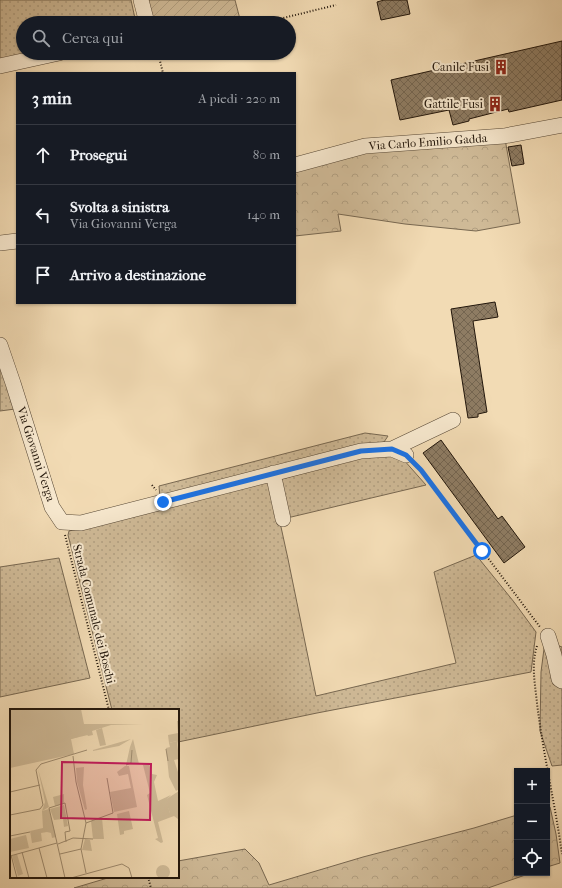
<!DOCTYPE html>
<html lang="it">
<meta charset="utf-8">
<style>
:root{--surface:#171b24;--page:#20242c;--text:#f1f3f6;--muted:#9ea1a6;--line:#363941}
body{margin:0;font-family:"IM FELL French Canon",serif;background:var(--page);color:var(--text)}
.controls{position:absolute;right:12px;bottom:12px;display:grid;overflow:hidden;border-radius:0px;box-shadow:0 1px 3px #0004}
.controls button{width:36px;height:36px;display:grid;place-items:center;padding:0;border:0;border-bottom:1px solid var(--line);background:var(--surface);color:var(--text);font:20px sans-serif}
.stop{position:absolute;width:12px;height:12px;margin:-9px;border:3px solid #1a73e8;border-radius:50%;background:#fff}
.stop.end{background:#1a73e8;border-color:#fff;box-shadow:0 1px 4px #0008}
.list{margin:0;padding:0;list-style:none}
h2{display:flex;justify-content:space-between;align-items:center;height:52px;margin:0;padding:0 16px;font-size:17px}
h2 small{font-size:13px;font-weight:400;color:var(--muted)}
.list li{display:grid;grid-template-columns:26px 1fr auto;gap:12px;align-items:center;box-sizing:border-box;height:60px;padding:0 16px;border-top:1px solid var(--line)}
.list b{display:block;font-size:15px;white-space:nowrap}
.list p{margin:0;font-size:13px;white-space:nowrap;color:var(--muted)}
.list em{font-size:13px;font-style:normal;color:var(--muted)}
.icon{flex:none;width:22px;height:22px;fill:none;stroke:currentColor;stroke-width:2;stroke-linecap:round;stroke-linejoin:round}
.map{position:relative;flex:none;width:562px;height:888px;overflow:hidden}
.search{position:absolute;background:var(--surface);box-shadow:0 1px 3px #0004;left:16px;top:16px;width:280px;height:44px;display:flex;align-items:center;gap:10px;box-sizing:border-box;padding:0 14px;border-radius:22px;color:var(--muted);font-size:15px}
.panel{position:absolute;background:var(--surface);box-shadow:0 1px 3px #0004;left:16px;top:72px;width:280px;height:232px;border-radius:0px}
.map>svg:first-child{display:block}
.grass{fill:url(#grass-dots);stroke:#786851}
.forest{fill:url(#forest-crowns);stroke:#786851}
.garden{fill:url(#garden-furrows);stroke:#786851}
.building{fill:url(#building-cross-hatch);stroke:#22160b}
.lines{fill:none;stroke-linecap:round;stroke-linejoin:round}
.minor-casing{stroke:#564735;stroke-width:16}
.path{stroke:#22160b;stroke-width:2;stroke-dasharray:1 2;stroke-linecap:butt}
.minor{stroke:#f7e8ce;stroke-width:15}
.route{stroke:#1a73e8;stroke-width:5}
.labels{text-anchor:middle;stroke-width:4;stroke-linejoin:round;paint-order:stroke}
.poi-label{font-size:12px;fill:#22160b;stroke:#f7e8ce;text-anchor:end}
.street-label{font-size:12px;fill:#22160b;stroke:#f7e8ce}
.inset-road{fill:none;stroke:#9f8c70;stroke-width:1}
.view{fill:#c2185b;fill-opacity:0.15;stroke:#c2185b;stroke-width:2}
.inset-edge{fill:none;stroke:#22160b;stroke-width:2}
</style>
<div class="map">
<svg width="562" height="888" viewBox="0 0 562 888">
<defs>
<pattern id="grass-dots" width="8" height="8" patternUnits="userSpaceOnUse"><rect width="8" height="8" fill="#cfba97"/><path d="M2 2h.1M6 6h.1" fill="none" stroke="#b19f81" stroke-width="1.8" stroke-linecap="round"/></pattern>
<pattern id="forest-crowns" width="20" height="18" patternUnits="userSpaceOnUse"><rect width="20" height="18" fill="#cfba97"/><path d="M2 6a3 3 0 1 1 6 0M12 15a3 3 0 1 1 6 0" fill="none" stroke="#b19f81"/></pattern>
<pattern id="garden-furrows" width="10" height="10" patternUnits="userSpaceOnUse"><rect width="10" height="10" fill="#cfba97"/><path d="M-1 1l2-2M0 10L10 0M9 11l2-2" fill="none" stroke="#b19f81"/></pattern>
<pattern id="building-cross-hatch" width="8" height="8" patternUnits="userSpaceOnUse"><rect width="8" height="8" fill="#8e7c63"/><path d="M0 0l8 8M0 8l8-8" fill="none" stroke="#746550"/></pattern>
</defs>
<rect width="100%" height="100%" fill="#f2dbb4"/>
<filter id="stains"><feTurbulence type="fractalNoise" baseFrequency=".005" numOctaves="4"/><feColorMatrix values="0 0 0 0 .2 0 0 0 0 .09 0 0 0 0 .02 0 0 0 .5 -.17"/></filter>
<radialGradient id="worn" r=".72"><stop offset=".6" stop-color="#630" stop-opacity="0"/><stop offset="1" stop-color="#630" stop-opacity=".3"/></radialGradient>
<path class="grass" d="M 0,0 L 131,0 L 136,23 L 23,23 L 23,53 L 32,53 L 0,60 Z
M 0,365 L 15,409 L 0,411 Z
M 365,433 L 388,436 L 384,442 L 160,498 L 159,486 Z
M 392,454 L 403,459 L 426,485 L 287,518 L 278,480 L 362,457 Z
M 271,481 L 288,559 L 316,696 L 456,663 L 434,572 L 476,555 L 514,602 L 536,632 L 531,672 L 317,713 L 178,742 L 178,710 L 112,710 L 68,535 L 69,531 Z
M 59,558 L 90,678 L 0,697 L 0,567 Z
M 545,641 L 562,647 L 562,765 L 552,766 L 540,731 L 541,672 Z"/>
<path class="forest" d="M 505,139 L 520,223 L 476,231 L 405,224 L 338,214 L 341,231 L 295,236 L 295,170 L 370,150 Z
M 550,807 L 556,834 L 560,863 L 547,867 L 547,808 Z
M 517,815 L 517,873 L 531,873 L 488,888 L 74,888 L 111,877 L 178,877 L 178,861 L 245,849 L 259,863 L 269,885 L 363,857 L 474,828 Z"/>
<path class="garden" d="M 140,0 L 235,0 L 241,23 L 145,23 Z"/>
<path class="building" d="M 384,0 L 407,0 L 410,14 L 381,20 L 377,2 Z
M 562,41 L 562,100 L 509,112 L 508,109 L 469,119 L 469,121 L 453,125 L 449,110 L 400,120 L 391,80 Z
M 521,145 L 524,164 L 512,166 L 508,147 Z
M 495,302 L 498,317 L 473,321 L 487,412 L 478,414 L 478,417 L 468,418 L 451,309 Z
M 441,440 L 498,519 L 502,516 L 525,547 L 504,563 L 423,453 Z"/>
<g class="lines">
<g class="minor-casing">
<path id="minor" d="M 141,0 L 147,23
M 0,66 L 59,53
M 295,165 L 365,146 L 504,136 L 562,125
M 0,243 L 17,241
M 0,345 L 13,383 L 52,507 L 62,522 L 81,523 L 361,451 L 392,449 L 406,455
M 392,449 L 453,420
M 273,473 L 283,519
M 548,636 L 554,655 L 559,679 L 562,681"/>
</g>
<path class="path" d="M 263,23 L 336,5
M 158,53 L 163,73
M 415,464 L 421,470 L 445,501 L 540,627
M 152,485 L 156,490
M 65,535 L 109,710
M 537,646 C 531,664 535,684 537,703 C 543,754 555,803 562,854
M 148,877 L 151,888"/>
<use href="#minor" class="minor"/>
</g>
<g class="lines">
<path class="route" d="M 163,502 L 361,451 L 392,449 L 406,455 L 421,470 L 482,551"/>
</g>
<defs>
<g id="building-bare" transform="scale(1.2)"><path d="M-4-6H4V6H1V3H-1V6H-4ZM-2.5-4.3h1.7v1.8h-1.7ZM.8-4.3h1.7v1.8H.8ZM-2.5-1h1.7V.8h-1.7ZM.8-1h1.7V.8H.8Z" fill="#8f2418" stroke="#f7e8ce" stroke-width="2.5" paint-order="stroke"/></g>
</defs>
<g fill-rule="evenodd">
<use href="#building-bare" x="501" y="67"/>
<use href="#building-bare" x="495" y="104"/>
</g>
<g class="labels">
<g class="poi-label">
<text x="489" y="71">Canile Fusi</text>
<text x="483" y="108">Gattile Fusi</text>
</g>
<g class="street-label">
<text transform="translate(428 142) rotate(-4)" y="4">Via Carlo Emilio Gadda</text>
<text transform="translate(36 454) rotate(72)" y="4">Via Giovanni Verga</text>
<text transform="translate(94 614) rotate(76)" y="4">Strada Comunale dei Boschi</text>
</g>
</g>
<g transform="translate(10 709)">
<rect width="169" height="169" fill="#f2dbb4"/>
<path d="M 92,19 L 96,36 L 90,37 L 86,21 ZM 121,30 L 109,37 L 83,42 L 83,41 ZM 123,30 L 129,55 L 116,56 L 120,38 ZM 115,57 L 119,57 L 127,98 L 104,103 L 100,83 L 121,79 L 118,65 L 109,67 L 107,63 ZM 28,60 L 39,98 L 32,102 L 35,93 ZM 169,82 L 169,107 L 168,107 L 160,104 L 155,91 ZM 54,96 L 58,117 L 54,118 L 53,110 L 44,111 L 40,100 ZM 119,102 L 123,120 L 114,122 L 114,125 L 110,126 L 107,105 ZM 92,109 L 94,130 L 83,130 L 81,112 Z" fill="#cfba97"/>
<path d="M 167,12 L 169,12 L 169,39 L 167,32 L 159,34 L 158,26 L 168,24 ZM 70,15 L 133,15 L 101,16 L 82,22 L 83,26 L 78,27 ZM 139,55 L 142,65 L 147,66 L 144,73 L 148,92 L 161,86 L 156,91 L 160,104 L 166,102 L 169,107 L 168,110 L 164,107 L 148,113 L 153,133 L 151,134 L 145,130 L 148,129 L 137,86 L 140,84 L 133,56 ZM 74,58 L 73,76 L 77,100 L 75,101 L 67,73 L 66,59 ZM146 163a7 7 0 1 1 14 0a7 7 0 1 1-14 0Z" fill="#cfba97"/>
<path d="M 0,0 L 71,0 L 74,15 L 92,15 L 93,18 L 81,21 L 82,25 L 61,30 L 64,45 L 0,59 ZM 16,126 L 19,139 L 0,143 L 0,130 ZM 75,130 L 80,131 L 82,142 L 72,141 ZM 7,145 L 13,165 L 8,167 L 2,147 Z" fill="#cfba97"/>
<path d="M 66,16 L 68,28 L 58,31 L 56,17 ZM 167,32 L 169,50 L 164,51 L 169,66 L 169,80 L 166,82 L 159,68 L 156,39 L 160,38 L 159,34 ZM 54,85 L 54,95 L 45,97 L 43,88 ZM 39,100 L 46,128 L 42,129 L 41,124 L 37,123 L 31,124 L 32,132 L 22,134 L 20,122 L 33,119 L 32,102 Z" fill="#cfba97"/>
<path class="inset-road" d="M 156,40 L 158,52M 63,47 L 66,73 L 76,114 L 71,140M 116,56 L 121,54 L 122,41M 0,83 L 30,76M 0,106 L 30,100 L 33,96 L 26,61 L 31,55 L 77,41M 76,114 L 103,104 L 97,69M 0,127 L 20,123M 48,135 L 63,129 L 83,130M 29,139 L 37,169M 71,140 L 76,164M 12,143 L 19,169M 50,145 L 71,140M 1,146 L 7,169M 0,147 L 47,134M 55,169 L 39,99 L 55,94 L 60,122 L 55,123 L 56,133M 61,169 L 112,155 L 119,159 L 122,169"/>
<path class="view" d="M 52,53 L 141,55 L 140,111 L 51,109 Z"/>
<rect width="169" height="169" class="inset-edge"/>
</g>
<rect width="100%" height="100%" filter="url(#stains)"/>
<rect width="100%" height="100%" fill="url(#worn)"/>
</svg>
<div class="controls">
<button>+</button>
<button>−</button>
<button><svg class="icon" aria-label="locate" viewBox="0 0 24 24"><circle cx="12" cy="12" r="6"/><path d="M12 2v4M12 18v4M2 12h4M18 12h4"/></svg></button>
</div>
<div class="stop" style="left:482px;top:551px"></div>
<div class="stop end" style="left:163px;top:502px"></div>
<div class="search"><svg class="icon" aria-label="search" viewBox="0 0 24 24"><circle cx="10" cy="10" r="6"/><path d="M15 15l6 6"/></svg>Cerca qui</div>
<section class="panel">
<h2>3 min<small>A piedi · 220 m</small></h2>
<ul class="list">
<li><svg class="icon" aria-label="ahead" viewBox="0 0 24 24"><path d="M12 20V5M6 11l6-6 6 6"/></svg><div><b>Prosegui</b></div><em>80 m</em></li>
<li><svg class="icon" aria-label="left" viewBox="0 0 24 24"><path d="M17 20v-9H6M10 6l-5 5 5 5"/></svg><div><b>Svolta a sinistra</b><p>Via Giovanni Verga</p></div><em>140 m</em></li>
<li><svg class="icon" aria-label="arrive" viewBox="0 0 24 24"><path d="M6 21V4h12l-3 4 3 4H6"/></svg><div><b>Arrivo a destinazione</b></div></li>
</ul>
</section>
</div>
